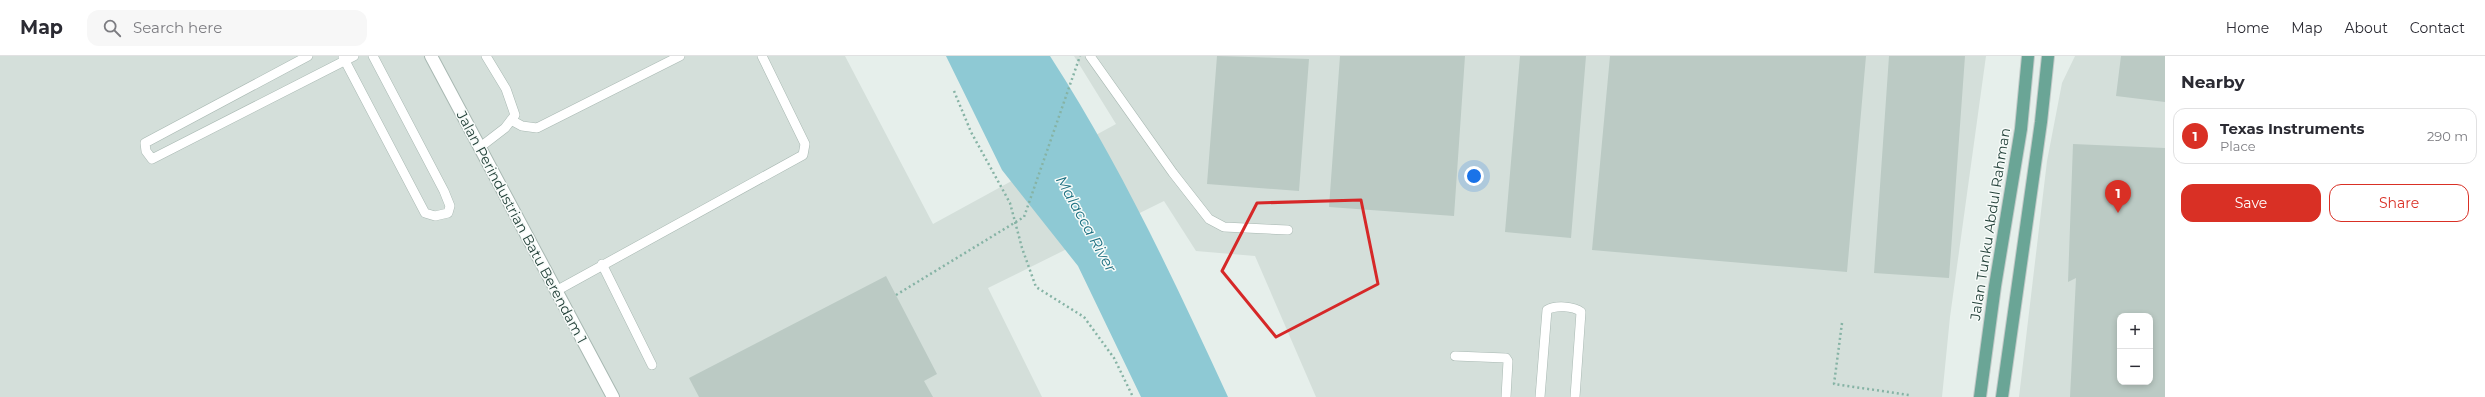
<!DOCTYPE html>
<meta charset="utf-8">
<style>
:root{--surface:#fff;--page:#f7f7f7;--text:#2b2b33;--muted:#7c7c81;--line:#e1e1e2;--accent:#d93025}
body{margin:0;font-family:Montserrat,sans-serif;background:var(--page);color:var(--text)}
.controls{position:absolute;right:12px;bottom:12px;display:grid;overflow:hidden;border-radius:8px;box-shadow:0 2px 6px #0003}
.controls button{width:36px;height:36px;display:grid;place-items:center;padding:0;border:0;border-bottom:1px solid var(--line);background:var(--surface);color:var(--text);font:20px sans-serif}
.you{position:absolute;left:1474px;top:120px;width:14px;height:14px;margin:-10px;border:3px solid #fff;border-radius:50%;background:#1a73e8;box-shadow:0 0 0 6px #1a73e833}
.badge{display:grid;place-items:center;width:26px;height:26px;border-radius:50%;background:var(--accent);color:#fff;font-size:13px;font-weight:700}
.pin{position:absolute;translate:-50% -33px;filter:drop-shadow(0 1px 2px #0008)}
.pin::after{content:'';position:absolute;top:21px;width:14px;height:12px;background:inherit;clip-path:polygon(0 0,100% 0,50% 100%)}
.list{margin:0;padding:0;list-style:none}
h2{display:flex;justify-content:space-between;align-items:center;height:52px;margin:0;padding:0 16px;font-size:17px}
h2 small{font-size:13px;font-weight:400;color:var(--muted)}
.list li{display:grid;grid-template-columns:26px 1fr auto;gap:12px;align-items:center;box-sizing:border-box;height:56px;margin:0 8px 8px;padding:0 8px;border:1px solid var(--line);border-radius:12px}
.list b{display:block;font-size:15px;white-space:nowrap}
.list p{margin:0;font-size:13px;white-space:nowrap;color:var(--muted)}
.list em{font-size:13px;font-style:normal;color:var(--muted)}
.actions{display:flex;gap:8px;padding:12px 16px}
.actions a{flex:1;padding:9px 0;border:1px solid var(--accent);border-radius:12px;text-align:center;font-size:14px;color:var(--accent)}
.actions .main{background:var(--accent);color:#fff}
.icon{flex:none;width:22px;height:22px;fill:none;stroke:currentColor;stroke-width:2;stroke-linecap:round;stroke-linejoin:round}
.map{position:relative;flex:none;width:2165px;height:341px;overflow:hidden}
header{display:flex;align-items:center;gap:24px;box-sizing:border-box;height:56px;padding:0 20px;background:var(--surface);border-bottom:1px solid var(--line)}
header strong{font-size:19px}
nav{display:flex;gap:22px;margin-inline-start:auto;font-size:14px}
.search{width:280px;height:36px;background:var(--page);display:flex;align-items:center;gap:10px;box-sizing:border-box;padding:0 14px;border-radius:12px;color:var(--muted);font-size:15px}
main{display:flex}
aside{flex:1;background:var(--surface)}
.map>svg:first-child{display:block}
.built{fill:#d4dfda;fill-rule:evenodd}
.water{fill:#8ec9d4}
.building{fill:#bbcac4;fill-rule:evenodd}
.lines{fill:none;stroke-linecap:round;stroke-linejoin:round}
.lane-casing{stroke:#a8b8b2;stroke-width:10}
.street-casing{stroke:#a8b8b2;stroke-width:14}
.primary-casing{stroke:#c2cac8;stroke-width:14}
.path{stroke:#86b3a5;stroke-width:2.5;stroke-dasharray:2 3;stroke-linecap:butt}
.lane{stroke:#fff;stroke-width:9}
.street{stroke:#fff;stroke-width:12}
.primary{stroke:#6aa596;stroke-width:12}
.path-bridge{stroke:#86b3a5;stroke-width:2.5;stroke-dasharray:2 3;stroke-linecap:butt}
.marked{fill:none;stroke:#d62828;stroke-width:3;stroke-linejoin:round}
.labels{text-anchor:middle;stroke-width:3;stroke-linejoin:round;paint-order:stroke}
.street-label{font-size:14px;fill:#24423a;stroke:#f7fbf9}
.water-label{font-size:15px;font-style:italic;fill:#1c6f80;stroke:#f7fbf9}
</style>
<header>
<strong>Map</strong>
<div class="search"><svg class="icon" aria-label="search" viewBox="0 0 24 24"><circle cx="10" cy="10" r="6"/><path d="M15 15l6 6"/></svg>Search here</div>
<nav><a>Home</a><a>Map</a><a>About</a><a>Contact</a></nav>
</header>
<main>
<div class="map">
<svg width="2165" height="341" viewBox="0 0 2165 341">
<rect width="100%" height="100%" fill="#e6efeb"/>
<path class="built" d="M 0,0 L 845,0 L 933,168 L 1116,68 L 1074,0 L 1986,0 L 1950,261 L 1942,341 L 1316,341 L 1255,200 L 1196,195 L 1164,145 L 988,232 L 1042,341 L 0,341 Z
M 2075,0 L 2165,0 L 2165,341 L 2019,341 L 2047,105 L 2062,27 ZM 2120,260 L 2150,260 L 2150,326 L 2120,326 Z"/>
<path class="water" d="M 946,0 L 1050,0 C 1120,108 1174,224 1228,341 L 1141,341 L 1078,210 L 1002,114 Z"/>
<path class="building" d="M 1217,0 L 1309,3 L 1299,135 L 1207,128 Z
M 1340,0 L 1465,0 L 1454,160 L 1329,151 Z
M 1520,0 L 1586,0 L 1571,182 L 1505,176 Z
M 1610,0 L 1866,0 L 1847,216 L 1592,194 Z
M 1889,0 L 1965,0 L 1949,222 L 1874,217 Z
M 2121,0 L 2165,0 L 2165,46 L 2116,40 Z
M 2073,88 L 2165,92 L 2165,341 L 2070,341 L 2076,222 L 2068,226 ZM 2120,260 L 2150,260 L 2150,326 L 2120,326 Z
M 886,220 L 937,318 L 924,325 L 933,341 L 699,341 L 689,322 Z"/>
<g class="lines">
<g class="lane-casing">
<path id="lane" d="M 308,0 L 145,87 L 146,95 L 152,103 L 354,0
M 1090,0 L 1173,117 L 1209,163 L 1224,171 L 1288,174
M 343,1 L 425,157 L 435,160 L 448,157 L 450,150 L 444,135 L 373,0
M 511,64 L 522,70 L 537,72 L 680,0
M 479,92 L 505,72 L 515,59 L 506,33 L 486,0
M 602,208 L 652,309
M 556,235 L 803,99 L 805,88 L 762,0
M 1455,300 L 1506,302 L 1508,305 L 1506,341
M 1540,341 L 1547,254 C 1555,249 1574,250 1581,256 L 1575,341"/>
</g>
<g class="street-casing">
<path id="street" d="M 431,0 L 613,341"/>
</g>
<g class="primary-casing">
<path id="primary" d="M 1980,341 L 1995,230 L 2021,73 L 2028,0
M 2002,341 L 2041,66 L 2048,0"/>
</g>
<path class="path" d="M 954,35 L 971,76 L 1010,147 L 1022,192 L 1036,231 L 1084,261 L 1114,302 L 1133,341
M 1842,267 L 1834,328 L 1909,339 L 1909,341"/>
<use href="#lane" class="lane"/>
<use href="#street" class="street"/>
<use href="#primary" class="primary"/>
<path class="path-bridge" d="M 896,239 L 1024,161 L 1080,0"/>
</g>
<path class="marked" d="M 1361,144 L 1378,228 L 1276,281 L 1222,215 L 1257,147 Z"/>
<g class="labels">
<g class="street-label">
<text transform="translate(1990 168) rotate(-81)" y="5">Jalan Tunku Abdul Rahman</text>
<text transform="translate(522 171) rotate(62)" y="5">Jalan Perindustrian Batu Berendam 1</text>
</g>
<g class="water-label">
<text transform="translate(1086 168) rotate(61)" y="5">Malacca River</text>
</g>
</g>
</svg>
<div class="controls">
<button>+</button>
<button>−</button>
</div>
<div class="you"></div>
<div class="pin badge" style="left:2118px;top:157px">1</div>
</div>
<aside>
<h2>Nearby<small></small></h2>
<ul class="list">
<li><span class="badge">1</span><div><b>Texas Instruments</b><p>Place</p></div><em>290 m</em></li>
</ul>
<div class="actions"><a class="main">Save</a><a>Share</a></div>
</aside>
</main>
